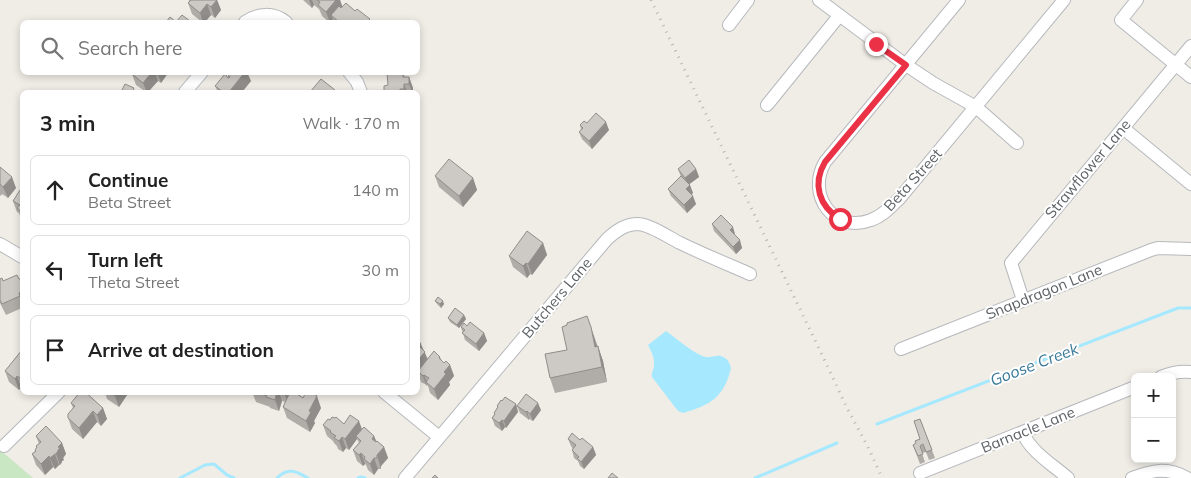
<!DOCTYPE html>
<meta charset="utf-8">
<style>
:root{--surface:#fff;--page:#f6f6f6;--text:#222;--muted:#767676;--line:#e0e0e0}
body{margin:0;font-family:Mulish,sans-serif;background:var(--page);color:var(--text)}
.controls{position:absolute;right:15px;bottom:15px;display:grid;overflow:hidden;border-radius:8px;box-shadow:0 2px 8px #0003}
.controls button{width:45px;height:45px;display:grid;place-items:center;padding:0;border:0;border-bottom:1px solid var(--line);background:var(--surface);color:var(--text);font:25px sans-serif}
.stop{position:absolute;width:15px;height:15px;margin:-11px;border:4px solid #ea3146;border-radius:50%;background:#fff}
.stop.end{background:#ea3146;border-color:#fff;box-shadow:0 1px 5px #0008}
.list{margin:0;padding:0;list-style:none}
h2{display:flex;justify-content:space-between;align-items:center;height:65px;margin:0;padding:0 20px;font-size:21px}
h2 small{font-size:16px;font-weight:400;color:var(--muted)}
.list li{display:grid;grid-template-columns:32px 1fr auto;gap:15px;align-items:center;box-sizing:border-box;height:70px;margin:0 10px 10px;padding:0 10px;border:1px solid var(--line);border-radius:8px}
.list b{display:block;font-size:19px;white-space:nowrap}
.list p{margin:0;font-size:16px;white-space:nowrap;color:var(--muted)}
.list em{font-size:16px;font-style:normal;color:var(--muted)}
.icon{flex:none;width:28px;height:28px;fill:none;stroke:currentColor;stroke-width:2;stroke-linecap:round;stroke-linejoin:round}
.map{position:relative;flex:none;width:1191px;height:478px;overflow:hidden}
.search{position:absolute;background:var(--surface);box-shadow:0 2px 8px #0003;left:20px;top:20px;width:400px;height:55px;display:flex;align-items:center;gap:12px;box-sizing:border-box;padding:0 18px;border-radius:8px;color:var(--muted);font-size:19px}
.panel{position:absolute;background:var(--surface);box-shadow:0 2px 8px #0003;left:20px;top:90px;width:400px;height:305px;border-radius:8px}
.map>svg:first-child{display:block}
.green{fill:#c9e7c2}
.water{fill:#a6e9ff}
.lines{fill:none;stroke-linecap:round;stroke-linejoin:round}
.stream{stroke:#a6e9ff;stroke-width:3}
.minor-casing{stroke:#b6b9bc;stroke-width:14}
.minor{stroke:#fff;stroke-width:12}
.rail{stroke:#b4b5b6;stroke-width:3;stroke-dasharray:1 6;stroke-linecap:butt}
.wall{fill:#b0ada9}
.shaded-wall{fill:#908d8a}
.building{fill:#cdc9c5;stroke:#908d8a}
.route{stroke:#ea3146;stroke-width:6}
.labels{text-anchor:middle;stroke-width:4;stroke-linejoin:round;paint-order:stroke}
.street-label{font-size:15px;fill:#5d6366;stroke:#fff}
.water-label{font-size:16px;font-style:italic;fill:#3a7998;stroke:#fff}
</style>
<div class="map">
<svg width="1191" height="478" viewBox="0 0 1191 478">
<rect width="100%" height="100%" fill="#f0ece6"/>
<path class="green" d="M 0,450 L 33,478 L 0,478 Z"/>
<path class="water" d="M 666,331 C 676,338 695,355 706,357 C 713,358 718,353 725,358 C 728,360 730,364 731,368 C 724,397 711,405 683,413 L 678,411 L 652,377 C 651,372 654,370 654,365 C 655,358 651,351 648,345 Z"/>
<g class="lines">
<path class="stream" d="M 877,424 L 1178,308 L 1191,308
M 180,478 L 205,465 L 214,464 L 227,475 L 234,478
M 277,478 C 288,467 296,471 308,478
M 358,478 L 361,477 L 365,478
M 755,478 L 837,443"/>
<g class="minor-casing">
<path id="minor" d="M 819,0 L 906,65 L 933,83 L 976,107 L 1017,143
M 959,0 L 825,162 C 806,195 834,234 871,220 C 883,216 890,207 899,199 L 1064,0
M 1137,0 L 1121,20 L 1191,77
M 245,22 C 258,13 273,12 286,22
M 729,25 L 748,0
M 349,72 L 357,82 L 361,92
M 185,92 L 202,72
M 767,105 L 839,16
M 1123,128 L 1191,184
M 0,244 L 22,257
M 1023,300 L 1011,263 L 1191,46
M 901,349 L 1151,250 L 1158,248 L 1191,249
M 1161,377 C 1170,373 1181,371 1191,372
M 384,392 L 439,437
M 1023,433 C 1030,451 1053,465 1068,478
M 4,446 L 59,392
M 920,473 L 1135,387
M 405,478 L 607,239 C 616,231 625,224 638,224 C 651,225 668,237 680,243 C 703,254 727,264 750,274
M 1132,478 C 1152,470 1168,467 1187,478"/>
</g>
<use href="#minor" class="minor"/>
<path class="rail" d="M 651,0 L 824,359 L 846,406 L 869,449 L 882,478"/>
</g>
<path class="wall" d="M 189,0 L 217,0 L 221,10 L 215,18 L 211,15 L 205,22 L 202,22 L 192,14 L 188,3 L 189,1 Z
M 303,0 L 340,0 L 342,6 L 371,22 L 334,22 L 333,20 L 331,22 L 329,22 L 322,16 L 319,9 L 314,5 L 312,8 Z
M 133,72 L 168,72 L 168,73 L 161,83 L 158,81 L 148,92 L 146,92 L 136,85 L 132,74 Z
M 390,72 L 403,72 L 402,73 L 403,73 L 405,77 L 409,77 L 413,88 L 413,92 L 384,92 L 388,85 Z
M 228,75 L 251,81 L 242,92 L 218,92 L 215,86 L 228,78 Z
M 587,123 L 609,130 L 592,149 L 582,139 L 579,132 L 581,129 L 580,125 Z
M 0,167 L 16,188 L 8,198 L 2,194 L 1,196 L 0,195 Z
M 678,169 L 696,169 L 699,177 L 689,184 L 693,193 L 691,194 L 696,204 L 687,213 L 671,196 L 668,189 L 681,177 Z
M 435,176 L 473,178 L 477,190 L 463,207 L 439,187 Z
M 22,190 L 22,220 L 21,219 L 19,213 L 17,212 L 13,201 Z
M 712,224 L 735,234 L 735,235 L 742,248 L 736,254 L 714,231 Z
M 543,243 L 547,255 L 532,275 L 530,274 L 527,278 L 513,267 L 509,256 Z
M 0,279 L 3,281 L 21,279 L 22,284 L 22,308 L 6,315 L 0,303 Z
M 435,301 L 444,304 L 441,308 L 437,304 Z
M 464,315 L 466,319 L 459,328 L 450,322 L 448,318 Z
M 467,326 L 484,333 L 487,341 L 479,351 L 465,340 L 461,327 Z
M 418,340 L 428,359 L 440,357 L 442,361 L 444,363 L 450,365 L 454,376 L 449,382 L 450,385 L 438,400 L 430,393 L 428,386 L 421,382 L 419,375 L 418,376 Z
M 596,342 L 603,361 L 607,382 L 555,393 L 550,378 Z
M 22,350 L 22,388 L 21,387 L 19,390 L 9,382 L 5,371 Z
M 105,392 L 129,392 L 119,407 L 107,399 Z
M 252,392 L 294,392 L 321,408 L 314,421 L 315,423 L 310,432 L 287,418 L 283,407 L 285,402 L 282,401 L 279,411 L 270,408 L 270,407 L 256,402 Z
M 502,401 L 516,404 L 518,412 L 506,428 L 505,427 L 502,431 L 495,426 L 492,418 L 494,415 L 494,413 L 497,408 L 497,406 Z
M 71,403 L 103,408 L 107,419 L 101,426 L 97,422 L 83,439 L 72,429 L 68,418 L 73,408 Z
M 517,406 L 541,410 L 533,421 L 529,419 L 529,420 L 520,413 Z
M 920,419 L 935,458 L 929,460 L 926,452 L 922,453 L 925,462 L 920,464 L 913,445 L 916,443 L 920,439 Z
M 330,420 L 344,424 L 362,430 L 374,436 L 377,442 L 384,447 L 388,458 L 381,466 L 381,469 L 378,469 L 374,475 L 368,470 L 366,465 L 365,464 L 363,466 L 357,461 L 353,450 L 359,443 L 357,439 L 349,450 L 346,448 L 343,452 L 338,449 L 337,446 L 334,443 L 333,441 L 327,436 L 323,425 Z
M 36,436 L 62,443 L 66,454 L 63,458 L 64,460 L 62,461 L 62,462 L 60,465 L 59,465 L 55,469 L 53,467 L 45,475 L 36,465 L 32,454 L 35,451 L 35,450 L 37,448 L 36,446 L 39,444 Z
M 568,439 L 580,440 L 593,447 L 596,455 L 584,469 L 580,466 L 578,461 L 574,458 L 572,450 L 573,449 L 571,446 Z"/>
<path class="shaded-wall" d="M 217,0 L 221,10 L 215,18 L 211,7 Z
M 309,0 L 312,0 L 314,5 L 312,8 Z
M 336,0 L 340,0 L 343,8 L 331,15 L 333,20 L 330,22 L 326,12 Z
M 207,4 L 211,15 L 205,22 L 203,22 L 200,13 Z
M 152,72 L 155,72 L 158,81 L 148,92 L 147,92 L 143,83 Z
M 157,72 L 168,72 L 168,73 L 161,83 Z
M 245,72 L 247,72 L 251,81 L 242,92 L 229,92 Z
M 409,77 L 413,88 L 413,92 L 412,92 L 409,84 Z
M 404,84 L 407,92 L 405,92 L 404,89 Z
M 606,122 L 609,130 L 592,149 L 589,141 Z
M 696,169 L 699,177 L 687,186 L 685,178 Z
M 12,177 L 16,188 L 8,198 L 3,187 Z
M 473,178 L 477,190 L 463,207 L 459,196 Z
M 690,185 L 693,193 L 689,197 L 686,189 Z
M 693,196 L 696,204 L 687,213 L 684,205 Z
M 733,227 L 735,234 L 733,237 L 730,230 Z
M 740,240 L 742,248 L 736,254 L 733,247 Z
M 543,243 L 547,255 L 532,275 L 528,264 Z
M 526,263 L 530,274 L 527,278 L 523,266 Z
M 443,301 L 444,304 L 441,308 L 440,304 Z
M 464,315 L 466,319 L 459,328 L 457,325 Z
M 591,327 L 596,342 L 600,361 L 595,347 Z
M 484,333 L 487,341 L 479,351 L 476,344 Z
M 421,344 L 429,363 L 418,371 L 419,346 Z
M 598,346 L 603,361 L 607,382 L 602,367 Z
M 450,365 L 454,376 L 449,382 L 450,385 L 438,400 L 434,389 L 444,372 Z
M 22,374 L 22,386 L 20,378 Z
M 424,375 L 427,383 L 426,382 L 427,387 L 423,376 Z
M 17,376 L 21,387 L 19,390 L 15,379 Z
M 117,392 L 129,392 L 119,407 L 115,396 Z
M 277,392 L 279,392 L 282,401 L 279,411 L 275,400 Z
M 284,392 L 292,392 L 288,404 Z
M 317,396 L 321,408 L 314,421 L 315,423 L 310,432 L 306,421 L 309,411 Z
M 538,403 L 541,410 L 533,421 L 530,414 Z
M 516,404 L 518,412 L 506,428 L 504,421 Z
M 103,408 L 107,419 L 101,426 L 97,415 Z
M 93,411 L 97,422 L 83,439 L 79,428 Z
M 527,411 L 529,419 L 529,420 L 526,412 Z
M 502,420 L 505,427 L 502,431 L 499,423 Z
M 359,421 L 363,432 L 356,436 L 357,439 L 349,450 L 345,439 Z
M 374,436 L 378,447 L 372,439 Z
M 342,437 L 346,448 L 343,452 L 339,441 Z
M 62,443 L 66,454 L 63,458 L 64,460 L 62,461 L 62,462 L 60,465 L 56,454 L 58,447 Z
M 384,447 L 388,458 L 381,466 L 381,469 L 377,455 Z
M 593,447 L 596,455 L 584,469 L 581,462 Z
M 361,453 L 365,464 L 363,466 L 359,455 Z
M 55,454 L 59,465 L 55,469 L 50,458 Z
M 49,456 L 53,467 L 45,475 L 41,464 Z
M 374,458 L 378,469 L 374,475 L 370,464 Z"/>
<path class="building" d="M 191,0 L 217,0 L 211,7 L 207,4 L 200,13 L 188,3 Z
M 317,0 L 336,0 L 326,12 L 318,5 L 320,2 Z
M 346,3 L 355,11 L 357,9 L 370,19 L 367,22 L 339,22 L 331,15 L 339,6 L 341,8 Z
M 182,15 L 190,21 L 189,22 L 166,22 L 170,17 L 176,22 Z
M 133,72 L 152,72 L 143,83 L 132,74 Z
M 230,72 L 245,72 L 229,92 L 223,92 L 215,86 L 225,74 L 228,78 L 230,77 L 228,75 Z
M 387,73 L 403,73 L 403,77 L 409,77 L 409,84 L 404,84 L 404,89 L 400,89 L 400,92 L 384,92 L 384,86 L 388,85 Z
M 321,79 L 335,90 L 333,92 L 310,92 Z
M 125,84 L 134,88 L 132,92 L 121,92 Z
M 596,113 L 606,122 L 589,141 L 579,132 L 583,128 L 580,125 L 584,121 L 587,123 Z
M 449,159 L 473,178 L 459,196 L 435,176 Z
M 689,160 L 696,169 L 685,178 L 678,169 Z
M 0,167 L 12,177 L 3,187 L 0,184 Z
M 681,176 L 690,185 L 686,189 L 693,196 L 684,205 L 668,189 Z
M 20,190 L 22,191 L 22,190 L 22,212 L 17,208 L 20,205 L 13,201 Z
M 721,215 L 733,227 L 730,230 L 740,240 L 733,247 L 712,224 Z
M 527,231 L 543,243 L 528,264 L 526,263 L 523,266 L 509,256 Z
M 17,275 L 19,279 L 21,279 L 22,286 L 22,291 L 19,293 L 20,296 L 2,304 L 0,300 L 0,279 L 2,278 L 3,281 Z
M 438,297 L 443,301 L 440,304 L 435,301 Z
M 455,308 L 464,315 L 457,325 L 448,318 Z
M 587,316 L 591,327 L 595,347 L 598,346 L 602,367 L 550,378 L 545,354 L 567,350 L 562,327 L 567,325 L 567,323 Z
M 470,322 L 484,333 L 476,344 L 462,333 L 465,330 L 461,327 L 464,323 L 467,326 Z
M 418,340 L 421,344 L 419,346 L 425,352 L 418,360 Z
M 22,350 L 22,374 L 20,378 L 17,376 L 15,379 L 5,371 Z
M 434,351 L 440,357 L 439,358 L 444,363 L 446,361 L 450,365 L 444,372 L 446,374 L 434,389 L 426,382 L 429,378 L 424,375 L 423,376 L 418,371 Z
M 80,392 L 85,392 L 103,408 L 97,415 L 93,411 L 79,428 L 68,418 L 68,414 L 75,406 L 71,403 Z
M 110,392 L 117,392 L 115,396 Z
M 257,392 L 277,392 L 275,400 L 266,397 L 267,396 Z
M 290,392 L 294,392 L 303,398 L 306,392 L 310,392 L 317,396 L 309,411 L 311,412 L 306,421 L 283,407 Z
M 526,394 L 538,403 L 530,414 L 527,411 L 526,412 L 517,406 Z
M 505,397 L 516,404 L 504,421 L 502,420 L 499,423 L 492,418 L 495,414 L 494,413 L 498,407 L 497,406 L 501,400 L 502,401 Z
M 350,415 L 359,421 L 345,439 L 342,437 L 339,441 L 334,438 L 336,436 L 330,432 L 331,431 L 323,425 L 328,419 L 330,420 L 332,417 L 335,418 L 336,417 L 344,424 Z
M 920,419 L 932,450 L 926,452 L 923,444 L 920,446 L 923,454 L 918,456 L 913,445 L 916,443 L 915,441 L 920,439 L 914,421 Z
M 46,426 L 62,443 L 58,447 L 60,448 L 58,450 L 58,451 L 56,454 L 55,454 L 50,458 L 49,456 L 41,464 L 32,454 L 36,451 L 35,450 L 37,447 L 36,446 L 41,442 L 36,436 Z
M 364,427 L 374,436 L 372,439 L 376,442 L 377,441 L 384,447 L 377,455 L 377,458 L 374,458 L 370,464 L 364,459 L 365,457 L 361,453 L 359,455 L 353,450 L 361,441 L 356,436 Z
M 572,433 L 580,440 L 582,438 L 593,447 L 581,462 L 577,458 L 579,457 L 572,450 L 576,445 L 568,439 Z
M 612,473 L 618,478 L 608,478 Z
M 435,475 L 438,478 L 432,478 Z"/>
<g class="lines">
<path class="route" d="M 840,219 C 819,206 812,184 825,162 L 906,65 L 876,44"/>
</g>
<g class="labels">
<g class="street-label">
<text transform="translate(1088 169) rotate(-50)" y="5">Strawflower Lane</text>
<text transform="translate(913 180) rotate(-48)" y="5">Beta Street</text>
<text transform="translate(1044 292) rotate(-22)" y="5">Snapdragon Lane</text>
<text transform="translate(557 298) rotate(-50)" y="5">Butchers Lane</text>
<text transform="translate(1028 430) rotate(-22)" y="5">Barnacle Lane</text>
</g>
<g class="water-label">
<text transform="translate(1034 364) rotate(-21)" y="6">Goose Creek</text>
</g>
</g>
</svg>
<div class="controls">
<button>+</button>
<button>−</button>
</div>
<div class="stop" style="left:840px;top:219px"></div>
<div class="stop end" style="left:876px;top:44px"></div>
<div class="search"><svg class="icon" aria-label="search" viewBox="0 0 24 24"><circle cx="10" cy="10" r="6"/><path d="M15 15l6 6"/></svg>Search here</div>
<section class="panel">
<h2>3 min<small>Walk · 170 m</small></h2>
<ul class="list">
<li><svg class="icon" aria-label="ahead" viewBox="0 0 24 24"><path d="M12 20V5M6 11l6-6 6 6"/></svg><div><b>Continue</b><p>Beta Street</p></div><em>140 m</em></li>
<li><svg class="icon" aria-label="left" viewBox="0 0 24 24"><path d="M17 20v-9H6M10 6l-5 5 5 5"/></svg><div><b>Turn left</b><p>Theta Street</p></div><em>30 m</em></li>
<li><svg class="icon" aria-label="arrive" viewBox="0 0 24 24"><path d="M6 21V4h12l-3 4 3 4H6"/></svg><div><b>Arrive at destination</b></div></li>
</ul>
</section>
</div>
